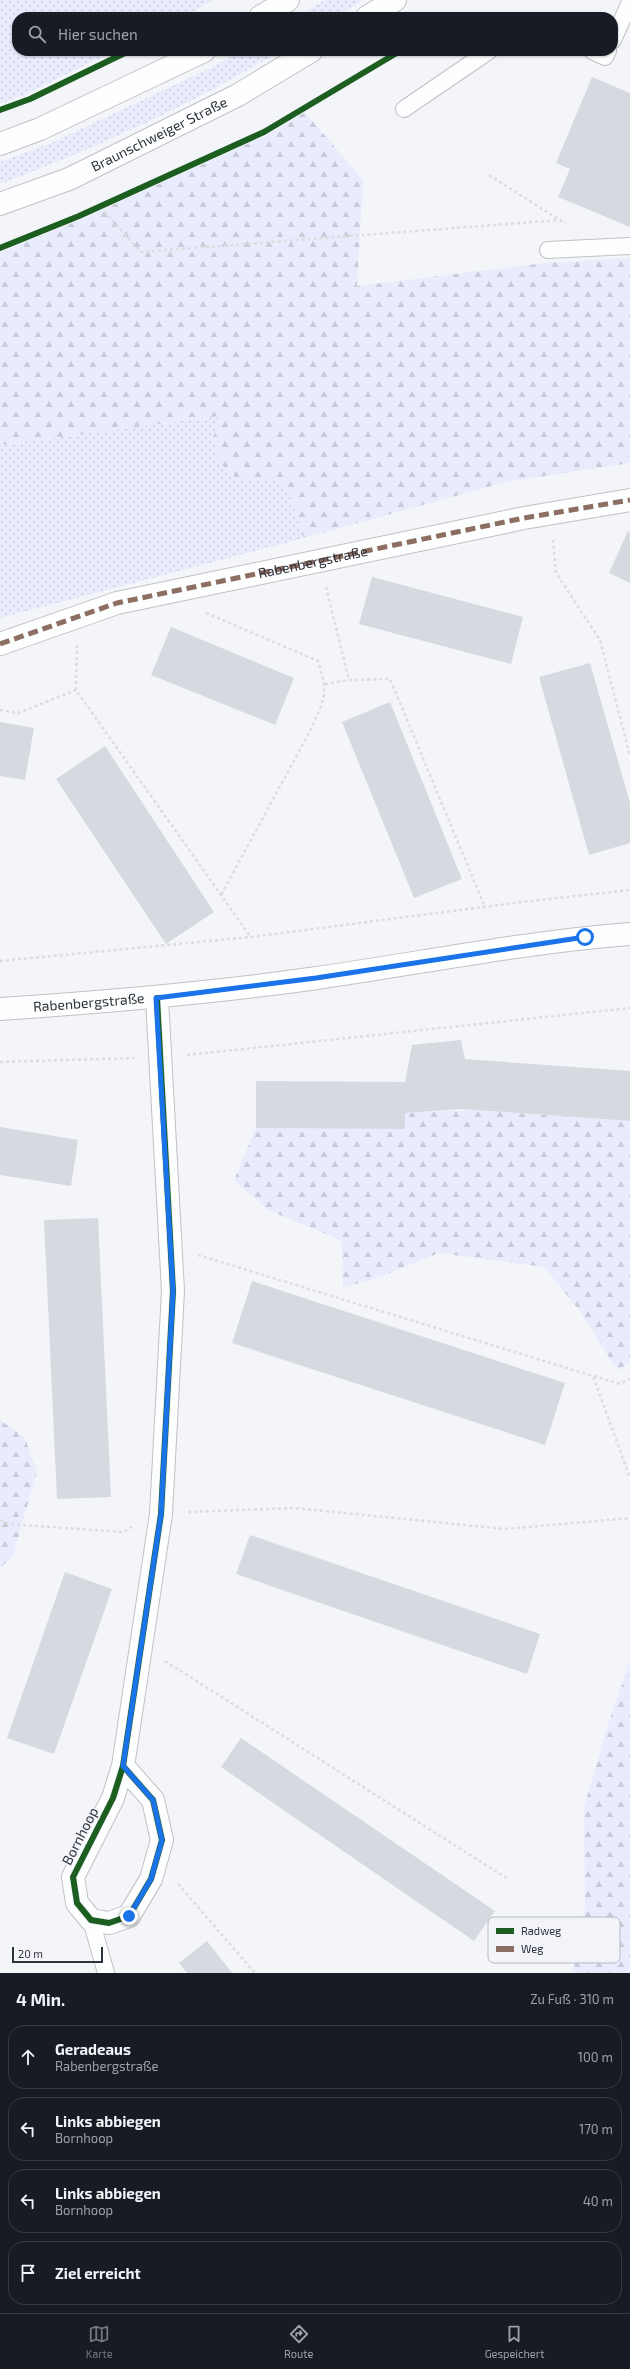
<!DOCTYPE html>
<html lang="de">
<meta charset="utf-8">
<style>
:root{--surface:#171b24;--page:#20242c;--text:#f1f3f6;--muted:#9ea1a6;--line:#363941;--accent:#74767e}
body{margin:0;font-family:"Exo 2",sans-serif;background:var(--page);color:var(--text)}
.scale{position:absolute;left:12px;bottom:10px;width:91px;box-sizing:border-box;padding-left:4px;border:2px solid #2f313c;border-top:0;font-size:11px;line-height:14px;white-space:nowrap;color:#2f313c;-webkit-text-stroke:3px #f3f4fa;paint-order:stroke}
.stop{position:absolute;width:12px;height:12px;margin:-9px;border:3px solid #1a73e8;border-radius:50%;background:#fff}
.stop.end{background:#1a73e8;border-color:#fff;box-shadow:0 1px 4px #0008}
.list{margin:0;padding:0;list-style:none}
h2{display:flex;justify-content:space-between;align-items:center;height:52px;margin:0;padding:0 16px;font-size:17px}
h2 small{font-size:13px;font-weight:400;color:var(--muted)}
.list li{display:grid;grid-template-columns:26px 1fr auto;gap:12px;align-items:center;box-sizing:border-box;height:64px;margin:0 8px 8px;padding:0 8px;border:1px solid var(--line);border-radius:16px}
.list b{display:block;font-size:15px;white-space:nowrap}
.list p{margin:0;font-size:13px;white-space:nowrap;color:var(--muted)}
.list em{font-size:13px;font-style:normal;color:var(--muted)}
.icon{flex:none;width:22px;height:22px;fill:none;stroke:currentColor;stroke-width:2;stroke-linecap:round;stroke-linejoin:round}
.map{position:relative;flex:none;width:630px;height:1973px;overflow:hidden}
.search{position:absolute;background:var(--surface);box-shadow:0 1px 3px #0004;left:12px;right:12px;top:12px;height:44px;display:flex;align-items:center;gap:10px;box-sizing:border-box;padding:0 14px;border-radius:16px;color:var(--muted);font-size:15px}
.sheet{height:340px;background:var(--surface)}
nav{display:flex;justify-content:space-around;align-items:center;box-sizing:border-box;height:56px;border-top:1px solid var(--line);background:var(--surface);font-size:11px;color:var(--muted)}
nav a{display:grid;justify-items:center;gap:2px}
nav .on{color:var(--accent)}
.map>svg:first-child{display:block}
.grass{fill:url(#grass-dots)}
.forest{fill:url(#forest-firs)}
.building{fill:#d7d9e0}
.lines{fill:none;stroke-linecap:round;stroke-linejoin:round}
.lane-casing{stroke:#c0c1c9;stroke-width:18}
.street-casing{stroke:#c0c1c9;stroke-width:24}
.secondary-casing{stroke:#c0c1c9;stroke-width:24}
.path{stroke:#dcdddf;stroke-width:2.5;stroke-dasharray:3 3;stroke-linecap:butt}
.lane{stroke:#fdfefe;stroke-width:16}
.street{stroke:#fdfefe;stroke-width:22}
.secondary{stroke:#fdfefe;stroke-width:22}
.quiet{stroke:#8d6e63;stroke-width:5;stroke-dasharray:10 5;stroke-linecap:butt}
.cycleway-casing{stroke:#f3f4fa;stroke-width:8}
.cycleway{stroke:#1b5e20;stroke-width:6}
.route{stroke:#1a73e8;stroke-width:5}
.labels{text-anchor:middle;stroke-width:3;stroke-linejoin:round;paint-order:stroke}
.street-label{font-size:14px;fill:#2f313c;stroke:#f3f4fa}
.key{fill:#f3f4fa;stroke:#b8bac1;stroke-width:1}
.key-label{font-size:11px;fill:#2f313c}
</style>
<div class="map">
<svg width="630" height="1973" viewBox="0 0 630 1973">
<defs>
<pattern id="grass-dots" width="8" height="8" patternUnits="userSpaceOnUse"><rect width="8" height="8" fill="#e9ecfc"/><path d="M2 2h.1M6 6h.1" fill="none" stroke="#c8cbd9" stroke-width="1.8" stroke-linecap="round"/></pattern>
<pattern id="forest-firs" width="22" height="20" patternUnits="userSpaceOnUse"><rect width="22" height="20" fill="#e9ecfc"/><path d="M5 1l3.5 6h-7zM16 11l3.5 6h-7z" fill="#c8cbd9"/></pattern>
</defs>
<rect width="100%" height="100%" fill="#f4f5f9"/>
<path class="grass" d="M 0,0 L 213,0 L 183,17 L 17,17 L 17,51 L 114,51 L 26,94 L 0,104 Z
M 325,0 L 363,0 L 335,17 L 297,17 Z
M 240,51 L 280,51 C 192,105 96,148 0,184 L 0,162 L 49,144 L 215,66 Z
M 220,416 L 213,439 L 239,481 L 277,478 L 290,495 L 304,538 L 0,618 L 0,445 Z"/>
<path class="forest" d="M 303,110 L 363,180 L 357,286 L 544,263 L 630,258 L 630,463 L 506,482 L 304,538 L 290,495 L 277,478 L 239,481 L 218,461 L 213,439 L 219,416 L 0,445 L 0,248 L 81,216 L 266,132 Z
M 474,1110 L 630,1121 L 630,1363 L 617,1370 L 580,1311 L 544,1267 L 439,1253 L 385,1275 L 343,1288 L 342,1241 L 268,1210 L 234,1180 L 256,1128 L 405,1129 L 405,1113 Z
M 0,1420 L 25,1438 L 37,1472 L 13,1556 L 0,1568 Z
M 630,1661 L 630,1973 L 572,1973 L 585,1908 L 584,1807 L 608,1725 Z"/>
<path class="building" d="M 592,77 L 630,93 L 630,227 L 558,197 L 570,169 L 556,163 Z
M 628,531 L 630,532 L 630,583 L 609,573 Z
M 372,577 L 523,617 L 511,664 L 359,624 Z
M 171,627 L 294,678 L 275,725 L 151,675 Z
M 590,663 L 630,803 L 630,843 L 589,855 L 539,677 Z
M 390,702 L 462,879 L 414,898 L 342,722 Z
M 0,722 L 34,728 L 25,780 L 0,776 Z
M 105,746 L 214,912 L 166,944 L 56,779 Z
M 461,1040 L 465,1059 L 630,1071 L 630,1121 L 462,1109 L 405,1113 L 405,1129 L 256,1128 L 256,1081 L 405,1082 L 412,1045 Z
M 0,1127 L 78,1140 L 71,1186 L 0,1175 Z
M 98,1218 L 111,1497 L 57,1499 L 44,1220 Z
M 252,1281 L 565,1383 L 545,1445 L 232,1343 Z
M 250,1535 L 540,1634 L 527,1674 L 236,1574 Z
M 65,1572 L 112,1589 L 54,1754 L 7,1738 Z
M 241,1738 L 495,1911 L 474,1941 L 221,1767 Z
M 207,1941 L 232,1973 L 187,1973 L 179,1963 Z"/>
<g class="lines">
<g class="lane-casing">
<path id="lane" d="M 613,40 L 630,2
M 592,51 L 605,57 L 608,51
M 404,109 L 489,51
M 548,250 L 630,246
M 91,1920 L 106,1973"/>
</g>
<g class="street-casing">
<g id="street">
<path id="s1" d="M 0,644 L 117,603 L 524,518 L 630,500"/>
<path id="s2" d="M 0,1009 C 106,1002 212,993 317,978 C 421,963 525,942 630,934"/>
<path d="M 123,1766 L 113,1798 L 73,1877 L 77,1903 L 91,1920 L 109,1923 L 129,1916 L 151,1879 L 162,1840 L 153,1800 L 123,1766 L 161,1514 L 173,1291 L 157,998"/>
</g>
</g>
<g class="secondary-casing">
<g id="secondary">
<path d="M 260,17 L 288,0"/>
<path d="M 367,17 L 395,0"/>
<path d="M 0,144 L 40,129 L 204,51"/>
<path id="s3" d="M 0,204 L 69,179 L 238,95 L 311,51"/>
</g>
</g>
<path class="path" d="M 489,175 L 566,224
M 100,207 L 141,252 L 559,220
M 553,540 L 556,573 L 600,640 L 630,756
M 326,587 L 349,680 L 390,679 L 485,907
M 206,613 L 318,661 C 329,695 324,700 310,731 L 221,895
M 77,645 L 76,690 L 250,936
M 325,684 L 349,680
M 0,710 L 18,713 L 76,690
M 0,961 L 251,937 L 530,901 L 630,890
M 187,1055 L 630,1008
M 0,1062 L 134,1058
M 198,1255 L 593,1376 L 630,1478
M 594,1376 L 620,1384 L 630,1379
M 188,1512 L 294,1508 L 505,1529 L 630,1518
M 0,1520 L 8,1524 L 123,1532 L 132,1527
M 165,1661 L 508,1879
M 178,1884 L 255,1973"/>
<use href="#lane" class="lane"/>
<use href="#street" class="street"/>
<use href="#secondary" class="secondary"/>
<path class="quiet" d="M 0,644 L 117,603 L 524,518 L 630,500"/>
<g class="cycleway-casing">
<path id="cycleway" d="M 0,110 L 30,99 L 129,51
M 0,248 L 79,216 L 264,132 L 400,51
M 123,1766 L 113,1798 L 73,1877 L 77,1903 L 91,1920 L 109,1923 L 129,1916 L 151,1879 L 162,1840 L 153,1800 L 123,1766 L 161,1514 L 173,1291 L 157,998"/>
</g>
<use href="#cycleway" class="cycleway"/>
</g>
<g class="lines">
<path class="route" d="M 129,1916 L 151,1879 L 162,1840 L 153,1800 L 123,1766 L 161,1514 L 173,1291 L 156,998 L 316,978 L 585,937"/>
</g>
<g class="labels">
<g class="street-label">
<text dy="5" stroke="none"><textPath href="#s3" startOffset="174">Braunschweiger Straße</textPath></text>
<text dy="5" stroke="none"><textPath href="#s1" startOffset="324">Rabenbergstraße</textPath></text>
<text dy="5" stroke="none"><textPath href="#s2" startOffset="89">Rabenbergstraße</textPath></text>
<text transform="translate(80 1836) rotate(-63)" y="5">Bornhoop</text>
</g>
</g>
<rect x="488" y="1917" width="132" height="46" rx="6" class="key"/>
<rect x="496" y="1928" width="18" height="6" fill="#1b5e20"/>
<rect x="496" y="1946" width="18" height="6" fill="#8d6e63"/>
<g class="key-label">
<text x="521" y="1935">Radweg</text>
<text x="521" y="1953">Weg</text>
</g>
</svg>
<div class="scale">20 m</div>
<div class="stop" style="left:585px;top:937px"></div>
<div class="stop end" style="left:129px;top:1916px"></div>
<div class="search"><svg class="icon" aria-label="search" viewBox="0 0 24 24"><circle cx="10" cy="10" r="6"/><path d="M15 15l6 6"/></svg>Hier suchen</div>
</div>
<section class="sheet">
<h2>4 Min.<small>Zu Fuß · 310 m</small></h2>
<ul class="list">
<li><svg class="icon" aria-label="ahead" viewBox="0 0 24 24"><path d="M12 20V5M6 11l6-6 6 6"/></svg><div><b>Geradeaus</b><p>Rabenbergstraße</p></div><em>100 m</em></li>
<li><svg class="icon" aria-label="left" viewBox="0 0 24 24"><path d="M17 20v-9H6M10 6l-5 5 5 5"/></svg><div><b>Links abbiegen</b><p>Bornhoop</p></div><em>170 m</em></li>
<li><svg class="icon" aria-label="left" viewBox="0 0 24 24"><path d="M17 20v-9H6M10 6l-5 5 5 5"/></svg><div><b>Links abbiegen</b><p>Bornhoop</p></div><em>40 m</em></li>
<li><svg class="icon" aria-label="arrive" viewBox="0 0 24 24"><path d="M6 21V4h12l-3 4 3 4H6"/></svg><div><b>Ziel erreicht</b></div></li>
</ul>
</section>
<nav>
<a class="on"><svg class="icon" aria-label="map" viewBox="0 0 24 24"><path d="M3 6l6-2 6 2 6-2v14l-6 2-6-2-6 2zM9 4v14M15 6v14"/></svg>Karte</a>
<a><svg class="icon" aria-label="directions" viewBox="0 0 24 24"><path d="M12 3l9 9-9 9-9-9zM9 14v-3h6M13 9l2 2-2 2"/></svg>Route</a>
<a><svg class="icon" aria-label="saved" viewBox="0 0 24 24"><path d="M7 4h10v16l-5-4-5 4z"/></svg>Gespeichert</a>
</nav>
